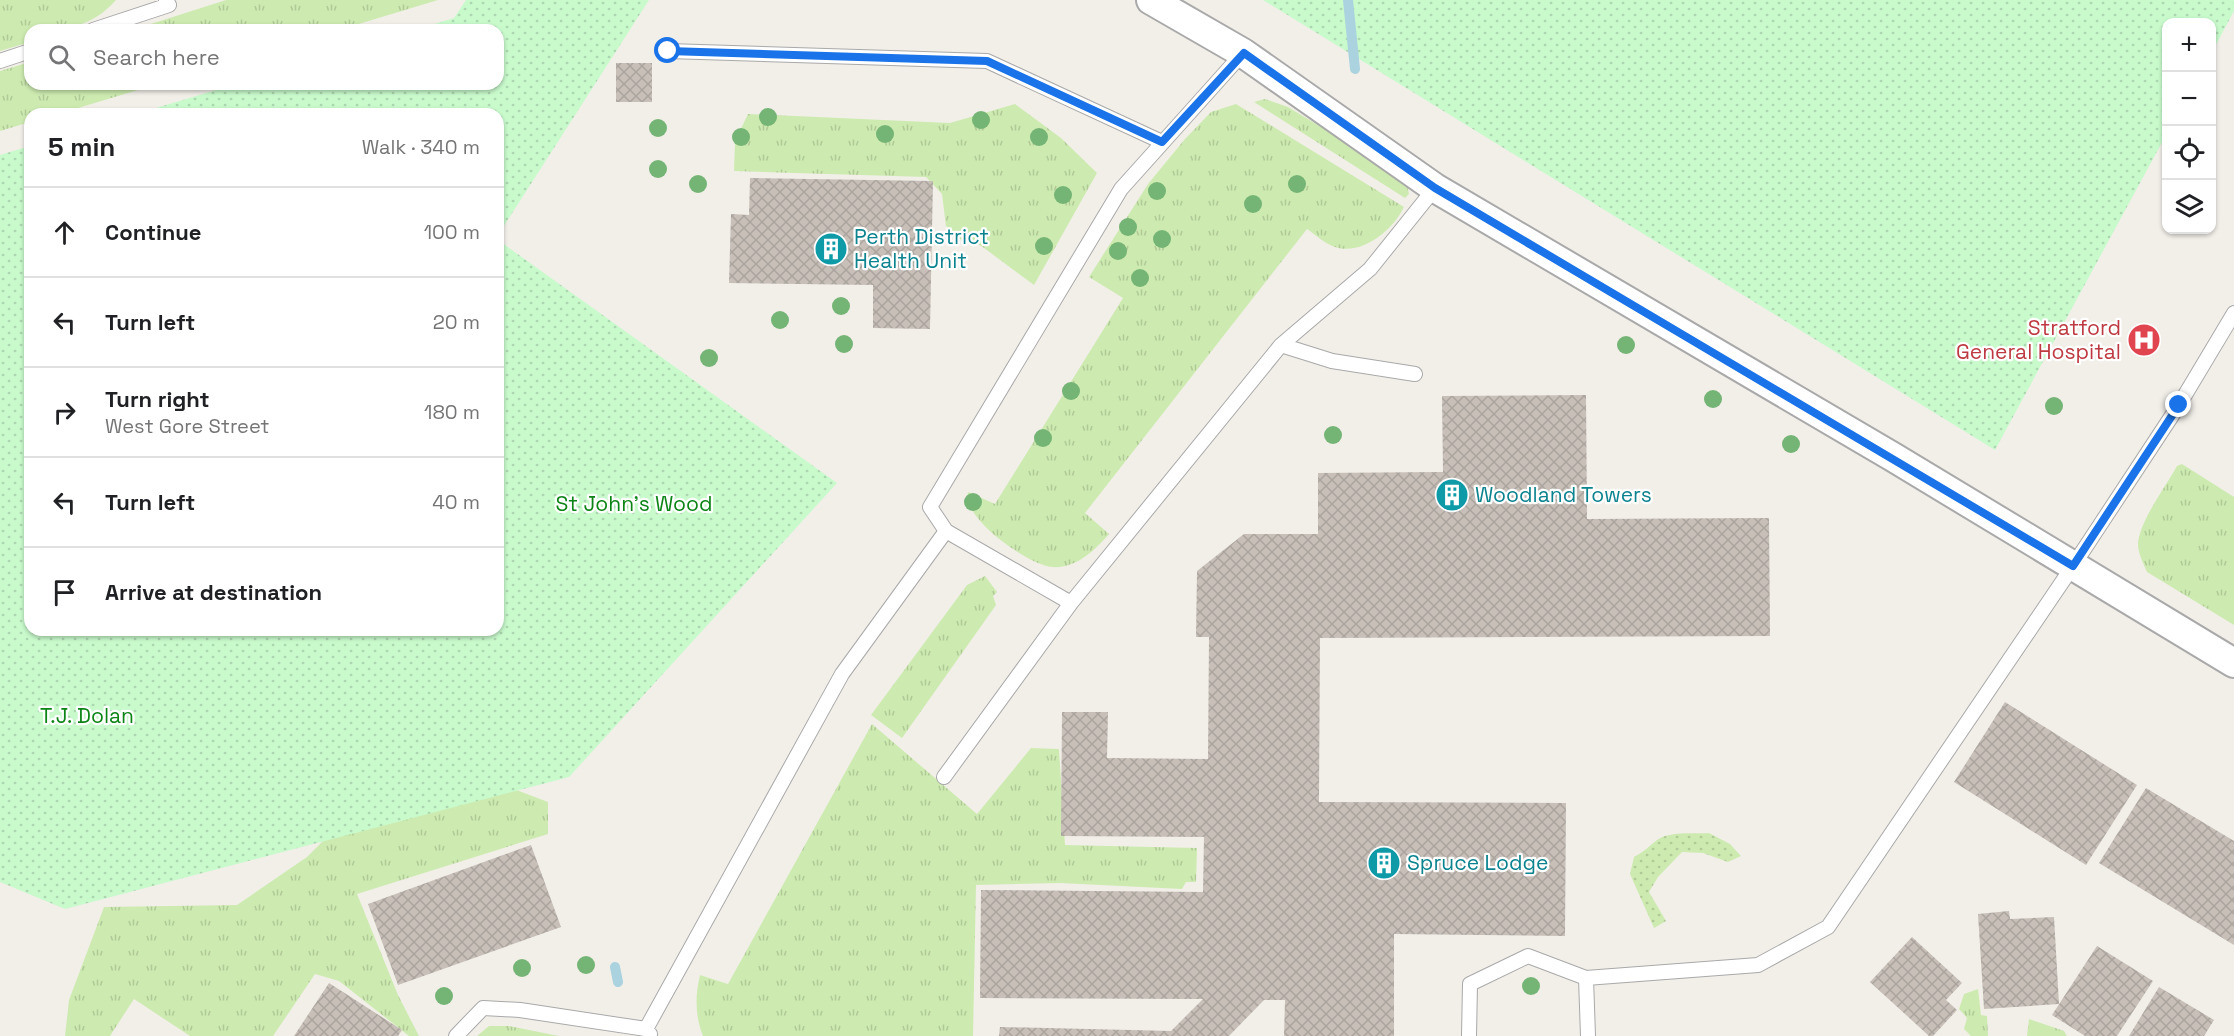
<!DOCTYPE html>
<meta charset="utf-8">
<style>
:root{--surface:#fff;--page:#f6f6f6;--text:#202124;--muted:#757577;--line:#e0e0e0}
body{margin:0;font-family:"Space Grotesk",sans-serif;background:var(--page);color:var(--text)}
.controls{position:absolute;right:18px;top:18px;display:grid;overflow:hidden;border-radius:12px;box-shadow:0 2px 4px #0004}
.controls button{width:54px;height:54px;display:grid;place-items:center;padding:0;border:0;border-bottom:2px solid var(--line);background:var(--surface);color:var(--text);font:30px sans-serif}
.stop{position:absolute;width:18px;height:18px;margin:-14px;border:4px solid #1a73e8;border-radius:50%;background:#fff}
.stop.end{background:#1a73e8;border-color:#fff;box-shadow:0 2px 6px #0008}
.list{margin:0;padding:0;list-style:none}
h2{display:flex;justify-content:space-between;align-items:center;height:78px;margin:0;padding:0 24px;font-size:26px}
h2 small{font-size:20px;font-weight:400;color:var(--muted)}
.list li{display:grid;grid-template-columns:39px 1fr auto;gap:18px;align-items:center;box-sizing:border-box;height:90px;padding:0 24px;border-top:2px solid var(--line)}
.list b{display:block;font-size:22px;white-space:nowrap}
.list p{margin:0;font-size:20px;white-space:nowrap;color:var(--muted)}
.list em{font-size:20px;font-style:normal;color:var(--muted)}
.icon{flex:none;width:33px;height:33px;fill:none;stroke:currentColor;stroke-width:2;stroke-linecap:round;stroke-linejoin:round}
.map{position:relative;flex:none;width:2234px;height:1036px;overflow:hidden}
.search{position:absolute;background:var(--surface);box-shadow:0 2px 4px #0004;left:24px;top:24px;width:480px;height:66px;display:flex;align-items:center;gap:15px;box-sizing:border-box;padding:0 21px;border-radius:18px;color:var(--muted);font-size:22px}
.panel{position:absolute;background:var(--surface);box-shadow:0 2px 4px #0004;left:24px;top:108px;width:480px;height:528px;border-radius:18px}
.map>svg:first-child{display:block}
.grass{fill:url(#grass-tufts)}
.park{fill:url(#park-dots)}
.garden{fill:url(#garden-dots)}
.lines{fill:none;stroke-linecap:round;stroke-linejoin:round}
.stream{stroke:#aad3df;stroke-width:10}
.building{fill:url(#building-cross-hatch)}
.lane-casing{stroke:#a9a9a9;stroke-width:16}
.street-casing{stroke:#a9a9a9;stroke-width:32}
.lane{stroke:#fff;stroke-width:14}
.street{stroke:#fff;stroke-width:28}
.tree{fill:#74b475}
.route{stroke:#1a73e8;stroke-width:8}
.labels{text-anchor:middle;stroke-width:4.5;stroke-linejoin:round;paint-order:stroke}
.culture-label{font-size:21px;fill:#0d838f;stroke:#fff;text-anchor:start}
.health-label{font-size:21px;fill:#be3a42;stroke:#fff;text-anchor:end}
.park-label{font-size:21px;fill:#0c8416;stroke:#fff}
</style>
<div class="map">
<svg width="2234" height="1036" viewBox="0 0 2234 1036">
<defs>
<pattern id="grass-tufts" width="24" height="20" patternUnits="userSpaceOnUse" patternTransform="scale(1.5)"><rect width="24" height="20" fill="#cdebb0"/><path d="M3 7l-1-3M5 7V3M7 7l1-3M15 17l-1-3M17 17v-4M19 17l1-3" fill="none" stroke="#b0c997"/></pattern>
<pattern id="park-dots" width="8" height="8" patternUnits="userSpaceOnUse" patternTransform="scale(1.5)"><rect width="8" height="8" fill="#c8facc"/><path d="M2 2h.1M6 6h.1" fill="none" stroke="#acd6af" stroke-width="1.8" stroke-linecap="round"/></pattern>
<pattern id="garden-dots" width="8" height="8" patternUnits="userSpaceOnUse" patternTransform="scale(1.5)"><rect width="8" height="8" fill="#cdebb0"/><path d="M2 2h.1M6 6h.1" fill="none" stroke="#b0c997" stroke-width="1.8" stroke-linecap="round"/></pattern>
<pattern id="building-cross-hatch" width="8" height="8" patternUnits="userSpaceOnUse" patternTransform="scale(1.5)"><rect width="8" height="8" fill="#c7bfb8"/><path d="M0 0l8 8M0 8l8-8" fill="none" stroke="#aba49e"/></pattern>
</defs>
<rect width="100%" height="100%" fill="#f2efe9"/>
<path class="grass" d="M 0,0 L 116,0 C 91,28 66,30 30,30 L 30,42 L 0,51 Z
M 226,0 L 438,0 L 339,30 L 132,30 Z
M 30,62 L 30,84 L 158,84 L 58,114 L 30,114 L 30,122 L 0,131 L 0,71 Z
M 1265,99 L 1288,107 L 1400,175 L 1407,185 L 1409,194 L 1405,198 L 1254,102 Z
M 1015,104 L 1061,138 L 1097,173 L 1034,285 L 980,245 L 964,243 L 946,226 L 942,194 L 926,177 L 734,171 L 735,141 L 748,114 L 950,123 Z
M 1236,104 L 1404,207 C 1393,230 1362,256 1335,247 C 1325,244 1316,235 1307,229 L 1085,513 L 1109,534 C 1095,550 1076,569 1052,567 C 1029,565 961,518 968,492 L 995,504 L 1123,298 L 1089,277 L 1148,184 L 1185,139 L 1211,112 Z
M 2182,464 L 2234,497 L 2234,625 L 2147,572 C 2143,563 2138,553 2138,544 C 2139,522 2166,486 2177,466 Z
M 985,576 L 997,592 L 993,596 L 996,605 L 902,738 L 871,715 L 967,585 Z
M 872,724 L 977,814 L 1031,748 L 1059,749 L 1065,845 L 1197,848 L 1196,882 L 1186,882 L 1182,889 L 1060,883 L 976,885 L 973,1036 L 703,1036 C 695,1016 695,996 700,975 L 728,984 Z
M 501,784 L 548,802 L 548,834 L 357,894 L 398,995 L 419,1036 L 409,1036 L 339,981 L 315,974 L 273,1036 L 190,1036 L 134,999 L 110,1036 L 65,1036 L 69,1000 L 104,907 L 237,905 L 307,857 L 345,819 Z
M 1978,989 L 1981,1015 L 1987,1016 L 1988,1036 L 1971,1036 L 1964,1029 L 1967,1018 L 1959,1009 L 1964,994 Z
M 2029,1019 L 2064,1031 L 2067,1036 L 2027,1036 Z
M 489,1026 L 509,1026 L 559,1036 L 477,1036 Z"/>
<path class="park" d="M 466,0 L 649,0 L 498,235 L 498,114 L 136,114 L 236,84 L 498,84 L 498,30 L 415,30 L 454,18 Z
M 1263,0 L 2234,0 L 2234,11 L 2212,52 L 2212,22 L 2166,22 L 2166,135 L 1995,450 Z
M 30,146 L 30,630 L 498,630 L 498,240 L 837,483 L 569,777 L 65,909 L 0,882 L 0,155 Z"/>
<path class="garden" d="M 1709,833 L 1730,844 L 1741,856 L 1728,862 L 1703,853 L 1682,852 L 1658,877 L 1649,892 L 1666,921 L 1654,928 L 1630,874 L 1634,857 C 1644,852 1649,846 1657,840 C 1669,831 1694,834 1709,833 Z"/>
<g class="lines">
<path class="stream" d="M 1348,0 L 1355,69
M 615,967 L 618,982"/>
</g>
<path class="building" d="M 616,63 L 652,63 L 652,102 L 616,102 Z
M 750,178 L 933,181 L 930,329 L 873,328 L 873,285 L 729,283 L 731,214 L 749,215 Z
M 1586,395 L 1587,519 L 1769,518 L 1770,636 L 1320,638 L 1319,802 L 1566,803 L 1565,936 L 1394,934 L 1394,1036 L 1284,1036 L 1285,1000 L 1264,1000 L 1229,1036 L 999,1036 L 1000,1027 L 1171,1031 L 1203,999 L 980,998 L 981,890 L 1203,892 L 1204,837 L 1061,836 L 1062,712 L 1108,712 L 1107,758 L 1208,759 L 1209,637 L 1196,637 L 1197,571 L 1244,534 L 1318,534 L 1318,473 L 1443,472 L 1442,396 Z
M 2005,702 L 2137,785 L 2086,865 L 1954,782 Z
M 2146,788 L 2234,841 L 2234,945 L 2099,863 Z
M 531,845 L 561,927 L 398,985 L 368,904 Z
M 2009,911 L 2010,919 L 2054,917 L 2059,1004 L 1984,1009 L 1978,914 Z
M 1912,937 L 1962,983 L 1946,1000 L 1957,1010 L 1933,1036 L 1929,1036 L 1870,982 Z
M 2097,946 L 2153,981 L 2117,1036 L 2085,1036 L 2052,1015 Z
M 329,983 L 402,1030 L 398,1036 L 294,1036 Z
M 2159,987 L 2214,1020 L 2204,1036 L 2129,1036 Z"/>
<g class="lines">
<g class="lane-casing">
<path id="lane" d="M 93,30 L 169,5 L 166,0
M 668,51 L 987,61 L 1162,142
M 1243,53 L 1121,189 L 930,507 L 946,531 L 1071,603 L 1281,345 L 1370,269 L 1435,188
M 0,61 L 30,51
M 1281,345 L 1332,361 L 1415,374
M 944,777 L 1071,603
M 1586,978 L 1588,1036
M 646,1029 L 842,674 L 946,531
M 456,1036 L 483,1008 L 520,1010 L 646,1029 L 650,1034
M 1469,1036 L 1470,984 L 1528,956 L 1586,978 L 1758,965 L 1828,927 L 2073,566 L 2179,405 L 2234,313"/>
</g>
<g class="street-casing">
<path id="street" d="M 1151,0 L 1243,53 L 1435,188 L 1893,457 L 2234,663"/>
</g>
<use href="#lane" class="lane"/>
<use href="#street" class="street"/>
</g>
<g class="tree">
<circle cx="768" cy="117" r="9"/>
<circle cx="981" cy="120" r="9"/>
<circle cx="658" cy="128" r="9"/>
<circle cx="885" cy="134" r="9"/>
<circle cx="741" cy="137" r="9"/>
<circle cx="1039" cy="137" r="9"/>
<circle cx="658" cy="169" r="9"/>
<circle cx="698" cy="184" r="9"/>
<circle cx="1297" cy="184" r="9"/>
<circle cx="1157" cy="191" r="9"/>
<circle cx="1063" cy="195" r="9"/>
<circle cx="1253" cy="204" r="9"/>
<circle cx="1128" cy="227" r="9"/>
<circle cx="1162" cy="239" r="9"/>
<circle cx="1044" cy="246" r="9"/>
<circle cx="1118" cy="251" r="9"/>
<circle cx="1140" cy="278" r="9"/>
<circle cx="841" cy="306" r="9"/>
<circle cx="780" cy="320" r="9"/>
<circle cx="844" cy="344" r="9"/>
<circle cx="1626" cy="345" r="9"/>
<circle cx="709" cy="358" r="9"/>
<circle cx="1071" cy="391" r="9"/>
<circle cx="1713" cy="399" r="9"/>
<circle cx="2054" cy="406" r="9"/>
<circle cx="1333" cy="435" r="9"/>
<circle cx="1043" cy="438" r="9"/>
<circle cx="1791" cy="444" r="9"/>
<circle cx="973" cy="502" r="9"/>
<circle cx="586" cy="965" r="9"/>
<circle cx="522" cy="968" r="9"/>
<circle cx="1531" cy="986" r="9"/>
<circle cx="444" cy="996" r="9"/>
</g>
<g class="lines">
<path class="route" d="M 668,51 L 987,61 L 1162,142 L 1244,53 L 1435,188 L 2073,566 L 2179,405"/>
</g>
<defs>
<g id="building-disc" transform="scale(1.725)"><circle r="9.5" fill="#0f9aa8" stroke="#fff"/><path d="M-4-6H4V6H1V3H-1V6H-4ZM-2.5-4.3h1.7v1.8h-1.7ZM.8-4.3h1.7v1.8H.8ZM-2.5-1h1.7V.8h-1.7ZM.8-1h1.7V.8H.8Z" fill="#fff"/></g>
<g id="hospital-disc" transform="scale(1.725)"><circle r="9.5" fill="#e0444e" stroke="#fff"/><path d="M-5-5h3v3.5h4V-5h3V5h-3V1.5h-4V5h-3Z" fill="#fff"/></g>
</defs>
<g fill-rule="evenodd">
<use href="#building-disc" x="831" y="249"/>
<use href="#hospital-disc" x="2144" y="340"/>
<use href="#building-disc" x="1452" y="495"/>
<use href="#building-disc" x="1384" y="863"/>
</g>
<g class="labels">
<g class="culture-label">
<text x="854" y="244">Perth District<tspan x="854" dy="24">Health Unit</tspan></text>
<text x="1475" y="502">Woodland Towers</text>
<text x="1407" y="870">Spruce Lodge</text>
</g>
<g class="health-label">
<text x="2121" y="335">Stratford<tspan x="2121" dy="24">General Hospital</tspan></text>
</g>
<g class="park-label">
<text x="634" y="511">St John's Wood</text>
<text x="87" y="723">T.J. Dolan</text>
</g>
</g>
</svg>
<div class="controls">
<button>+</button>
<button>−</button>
<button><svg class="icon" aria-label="locate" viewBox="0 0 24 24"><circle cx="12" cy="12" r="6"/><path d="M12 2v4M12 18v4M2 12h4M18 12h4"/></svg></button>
<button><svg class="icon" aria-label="layers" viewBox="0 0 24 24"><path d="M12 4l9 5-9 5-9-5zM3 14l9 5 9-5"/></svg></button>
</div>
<div class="stop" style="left:668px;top:51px"></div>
<div class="stop end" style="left:2179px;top:405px"></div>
<div class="search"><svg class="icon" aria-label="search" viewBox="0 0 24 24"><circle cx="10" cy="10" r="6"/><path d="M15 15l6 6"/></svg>Search here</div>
<section class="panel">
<h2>5 min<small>Walk · 340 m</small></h2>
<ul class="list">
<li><svg class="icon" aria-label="ahead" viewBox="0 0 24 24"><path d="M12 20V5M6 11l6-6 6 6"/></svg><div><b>Continue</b></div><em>100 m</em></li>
<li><svg class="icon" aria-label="left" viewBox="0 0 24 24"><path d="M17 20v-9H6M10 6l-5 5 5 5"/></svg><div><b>Turn left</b></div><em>20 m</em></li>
<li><svg class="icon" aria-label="right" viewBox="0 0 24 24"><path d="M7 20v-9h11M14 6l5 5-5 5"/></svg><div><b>Turn right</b><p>West Gore Street</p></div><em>180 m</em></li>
<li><svg class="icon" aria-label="left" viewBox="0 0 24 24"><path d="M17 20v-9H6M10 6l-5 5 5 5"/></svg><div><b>Turn left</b></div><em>40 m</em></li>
<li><svg class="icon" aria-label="arrive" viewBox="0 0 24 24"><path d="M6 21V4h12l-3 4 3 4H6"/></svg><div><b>Arrive at destination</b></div></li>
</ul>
</section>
</div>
